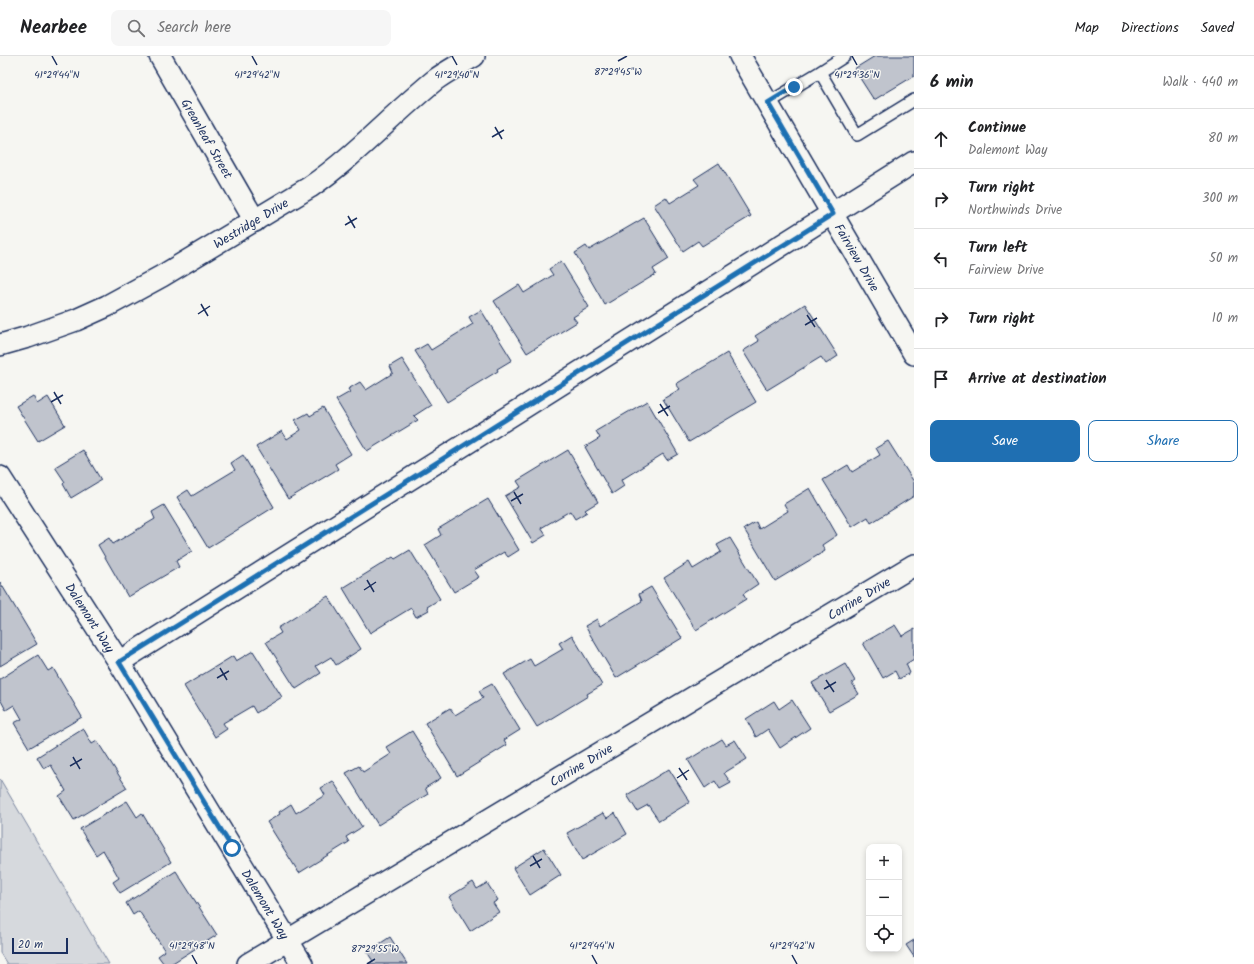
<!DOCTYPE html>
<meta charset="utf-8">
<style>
:root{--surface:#fff;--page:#f6f6f6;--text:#202124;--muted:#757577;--line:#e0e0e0;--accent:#1f6fb2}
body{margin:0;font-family:Kalam,sans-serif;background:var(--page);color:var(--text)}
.controls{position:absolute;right:12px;bottom:12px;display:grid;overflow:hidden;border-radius:8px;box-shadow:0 2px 6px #0003}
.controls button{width:36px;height:36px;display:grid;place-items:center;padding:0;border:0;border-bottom:1px solid var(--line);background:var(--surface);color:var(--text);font:20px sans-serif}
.scale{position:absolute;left:12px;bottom:10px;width:56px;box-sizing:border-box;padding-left:4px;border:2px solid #1b2f5e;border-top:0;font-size:11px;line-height:14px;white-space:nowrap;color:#1b2f5e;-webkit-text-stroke:3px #f6f6f2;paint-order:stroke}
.stop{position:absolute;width:12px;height:12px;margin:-9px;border:3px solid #1f6fb2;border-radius:50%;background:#fff}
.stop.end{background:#1f6fb2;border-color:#fff;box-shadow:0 1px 4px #0008}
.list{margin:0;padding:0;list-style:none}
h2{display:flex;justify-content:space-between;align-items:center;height:52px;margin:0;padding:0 16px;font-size:17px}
h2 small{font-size:13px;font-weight:400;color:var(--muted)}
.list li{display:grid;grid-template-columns:26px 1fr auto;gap:12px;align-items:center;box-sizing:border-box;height:60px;padding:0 16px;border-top:1px solid var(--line)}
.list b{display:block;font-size:15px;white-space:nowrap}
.list p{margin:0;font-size:13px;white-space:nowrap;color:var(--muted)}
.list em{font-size:13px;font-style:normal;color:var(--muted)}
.actions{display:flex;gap:8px;padding:12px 16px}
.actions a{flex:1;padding:9px 0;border:1px solid var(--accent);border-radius:8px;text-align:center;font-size:14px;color:var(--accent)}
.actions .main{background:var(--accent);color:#fff}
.icon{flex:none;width:22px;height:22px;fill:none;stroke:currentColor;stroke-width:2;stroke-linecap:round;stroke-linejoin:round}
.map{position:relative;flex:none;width:914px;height:908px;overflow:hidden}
header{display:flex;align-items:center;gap:24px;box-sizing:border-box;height:56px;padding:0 20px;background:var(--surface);border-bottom:1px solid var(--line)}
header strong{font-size:19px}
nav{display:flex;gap:22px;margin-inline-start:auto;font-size:14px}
.search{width:280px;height:36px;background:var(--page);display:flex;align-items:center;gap:10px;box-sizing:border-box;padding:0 14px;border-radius:8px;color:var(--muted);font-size:15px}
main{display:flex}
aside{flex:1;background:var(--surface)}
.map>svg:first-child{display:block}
.green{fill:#d6d9dd;stroke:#78849e}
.building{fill:#c0c4cd;stroke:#1b2f5e}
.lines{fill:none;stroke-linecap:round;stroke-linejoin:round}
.service-casing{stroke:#1b2f5e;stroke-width:14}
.minor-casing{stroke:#1b2f5e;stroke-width:24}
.service{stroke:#f6f6f2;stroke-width:11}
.minor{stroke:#f6f6f2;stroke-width:21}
.route{stroke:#1f6fb2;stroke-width:5}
.ticks{fill:none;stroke:#1b2f5e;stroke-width:1.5}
.labels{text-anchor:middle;stroke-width:3;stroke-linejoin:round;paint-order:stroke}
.street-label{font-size:13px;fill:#1b2f5e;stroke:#f6f6f2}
.ticks-label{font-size:10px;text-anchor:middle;fill:#1b2f5e;stroke:#f6f6f2;stroke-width:3;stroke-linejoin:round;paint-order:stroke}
</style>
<header>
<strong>Nearbee</strong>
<div class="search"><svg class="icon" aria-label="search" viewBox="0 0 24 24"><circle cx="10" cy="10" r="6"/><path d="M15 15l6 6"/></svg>Search here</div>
<nav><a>Map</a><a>Directions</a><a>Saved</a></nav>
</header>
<main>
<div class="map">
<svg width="914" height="908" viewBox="0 0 914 908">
<rect width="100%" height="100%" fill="#f6f6f2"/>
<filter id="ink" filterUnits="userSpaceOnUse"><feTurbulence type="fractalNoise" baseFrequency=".025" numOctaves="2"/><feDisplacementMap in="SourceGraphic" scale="8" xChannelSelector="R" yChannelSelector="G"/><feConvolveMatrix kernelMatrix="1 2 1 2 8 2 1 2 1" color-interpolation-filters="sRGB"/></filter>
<g filter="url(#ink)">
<path class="green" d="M 0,723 L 109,908 L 7,908 L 0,897 Z"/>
<path class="building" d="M 875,0 L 914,0 L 914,20 L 874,44 L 854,13 Z
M 719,107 L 751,160 L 702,190 L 698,185 L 683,195 L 654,149 L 666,141 L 670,147 L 699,129 L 694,123 Z
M 644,162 L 669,203 L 653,213 L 656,218 L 605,249 L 575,197 L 586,190 L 589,194 Z
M 561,205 L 589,251 L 573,261 L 577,266 L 527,297 L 494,245 L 519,229 L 524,237 L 553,219 L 549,213 Z
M 805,248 L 838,300 L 826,308 L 821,301 L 767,334 L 743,295 L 759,285 L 755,280 Z
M 481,254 L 512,304 L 497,313 L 498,315 L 447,346 L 415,295 L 427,288 L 431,294 L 473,268 L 469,261 Z
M 727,297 L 756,346 L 689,386 L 663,343 L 680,333 L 676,328 Z
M 402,303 L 431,349 L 414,360 L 418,364 L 367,395 L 336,344 L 350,336 L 348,333 L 360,326 L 366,334 L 393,317 L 390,310 Z
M 33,340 L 37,348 L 48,341 L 65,369 L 38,385 L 16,350 Z
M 647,345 L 678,398 L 667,404 L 663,398 L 621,424 L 624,430 L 612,438 L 585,391 L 600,382 L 596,375 Z
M 323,352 L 351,398 L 335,408 L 338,413 L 288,443 L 256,391 L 282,375 L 287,383 L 301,374 L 295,364 L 308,357 L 310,360 Z
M 888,385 L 914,426 L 914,440 L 871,467 L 868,461 L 852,471 L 823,424 L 848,409 L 852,416 L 880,399 L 876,392 Z
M 83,394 L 101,424 L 71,442 L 63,428 L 65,426 L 55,411 Z
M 568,394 L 598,446 L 585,454 L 587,456 L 575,463 L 570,455 L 541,472 L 546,479 L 533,487 L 505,440 L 521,431 L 517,425 Z
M 243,399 L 274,451 L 208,492 L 177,441 L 188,434 L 192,440 L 235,414 L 231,407 Z
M 810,432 L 837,479 L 822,489 L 825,495 L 775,525 L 744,473 L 756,466 L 759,473 L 788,455 L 784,448 Z
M 488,443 L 519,494 L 508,501 L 504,496 L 474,514 L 479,521 L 454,536 L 425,489 L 441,479 L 438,473 Z
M 164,449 L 192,495 L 176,505 L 179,511 L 128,541 L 98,489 L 109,482 L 113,488 L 155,463 L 152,456 Z
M 730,482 L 758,528 L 743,538 L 746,543 L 696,574 L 664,522 L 689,506 L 693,513 L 721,496 L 717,489 Z
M 410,494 L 440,543 L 427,551 L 429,554 L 416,561 L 411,552 L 370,577 L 343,532 L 393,501 L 395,503 Z
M 0,526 L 37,588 L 0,610 Z
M 651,531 L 682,582 L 616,622 L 585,570 L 597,563 L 600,570 L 642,545 L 639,538 Z
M 328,540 L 361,593 L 336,609 L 331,601 L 316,610 L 321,617 L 296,633 L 266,586 L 281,577 L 278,572 Z
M 895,569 L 902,580 L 914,573 L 914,603 L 906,608 L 910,617 L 899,623 L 895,615 L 883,622 L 863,587 Z
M 572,579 L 602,629 L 587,638 L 588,640 L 537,671 L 504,618 L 530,603 L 534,610 L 563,593 L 559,587 Z
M 253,595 L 282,641 L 256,657 L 252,650 L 223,667 L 227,673 L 215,681 L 184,630 L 233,600 L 236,605 Z
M 38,599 L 48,615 L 53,612 L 82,661 L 29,692 L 14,667 L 22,663 L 14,649 L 6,654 L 0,643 L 0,623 Z
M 845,608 L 855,625 L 852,627 L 859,638 L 829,655 L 812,627 Z
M 492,628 L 520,674 L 504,684 L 507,689 L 457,720 L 425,667 L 450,652 L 455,659 L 483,642 L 479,635 Z
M 792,644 L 810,672 L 780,692 L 768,673 L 756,681 L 746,663 L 774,645 L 779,653 Z
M 83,672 L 92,688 L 97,685 L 127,732 L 74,764 L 59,740 L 66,735 L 51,709 L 44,713 L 37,701 Z
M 412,675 L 441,722 L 425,732 L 428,738 L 378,769 L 346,717 L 359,710 L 363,716 L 391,698 L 386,691 Z
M 722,683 L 726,689 L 735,684 L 747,703 L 724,717 L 731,727 L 720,733 L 715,725 L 705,732 L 688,704 Z
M 669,713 L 690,746 L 659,765 L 648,749 L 637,755 L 627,739 Z
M 333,725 L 362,771 L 346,781 L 349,786 L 299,817 L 267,766 L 280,758 L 279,756 L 291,748 L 296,757 L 325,739 L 321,732 Z
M 127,745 L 137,761 L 142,757 L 171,806 L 120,837 L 113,826 L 119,822 L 103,794 L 96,799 L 80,773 Z
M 603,757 L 607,762 L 615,757 L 627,778 L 582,804 L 567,777 Z
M 544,792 L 561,819 L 530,839 L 513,812 Z
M 176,815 L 217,879 L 171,908 L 164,908 L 158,900 L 165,895 L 139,855 L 133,859 L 126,847 Z
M 473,826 L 477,833 L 487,827 L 498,844 L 493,847 L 499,856 L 470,875 L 449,841 Z
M 390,881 L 407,908 L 368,908 L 373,905 L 367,896 Z
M 914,884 L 914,901 L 906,889 Z"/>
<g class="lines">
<g class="service-casing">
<path id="service" d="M 820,16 L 845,0
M 768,47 L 820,16 L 857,79 L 914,44"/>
</g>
<g class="minor-casing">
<g id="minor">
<path id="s1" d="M 160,0 L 255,165"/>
<path id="s2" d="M 740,0 L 914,298"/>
<path id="s3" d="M 0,289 L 28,281 L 76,264 L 107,250 L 162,220 L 310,131 C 355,100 392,59 435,24 C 447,15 461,8 474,0"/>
<path id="s4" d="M 0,421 L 119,606 L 302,908"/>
<path d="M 119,606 L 914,106"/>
<path id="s5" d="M 248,908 L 914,509"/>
</g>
</g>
<use href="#service" class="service"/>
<use href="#minor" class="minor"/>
</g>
</g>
<g class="lines" filter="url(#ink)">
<path class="route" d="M 232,792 L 119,606 L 833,158 L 768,47 L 794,31"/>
</g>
<path class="ticks" d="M 52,0 L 57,9M 252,0 L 257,9M 452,0 L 457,9M 852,0 L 857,9M 618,5 L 627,0M 495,71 L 502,83M 492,81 L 504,74M 348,160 L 355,172M 345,169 L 357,162M 201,248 L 208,260M 198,258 L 210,250M 807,259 L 815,271M 805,269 L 817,262M 54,336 L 61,348M 51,346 L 63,339M 660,348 L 668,360M 658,357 L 670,350M 514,436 L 521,448M 511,445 L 523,438M 367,524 L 374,536M 364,534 L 376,526M 220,612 L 227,624M 217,622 L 229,615M 826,624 L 834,636M 824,633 L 836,626M 73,701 L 80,713M 70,710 L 82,703M 679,712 L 687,724M 677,722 L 689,714M 533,800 L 540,812M 530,810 L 542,803M 192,899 L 197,908M 592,899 L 597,908M 792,899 L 797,908M 367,908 L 375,903"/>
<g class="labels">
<g class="street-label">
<text dy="5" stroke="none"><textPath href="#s1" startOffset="95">Greanleaf Street</textPath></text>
<text dy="5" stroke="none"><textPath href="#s3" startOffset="280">Westridge Drive</textPath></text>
<text dy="5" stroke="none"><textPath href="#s2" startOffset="233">Fairview Drive</textPath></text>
<text dy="5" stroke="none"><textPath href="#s5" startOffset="712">Corrine Drive</textPath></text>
<text dy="5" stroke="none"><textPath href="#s4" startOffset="167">Dalemont Way</textPath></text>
<text dy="5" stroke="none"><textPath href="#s5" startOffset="388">Corrine Drive</textPath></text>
<text dy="5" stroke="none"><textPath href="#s4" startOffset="503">Dalemont Way</textPath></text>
</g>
</g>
<g class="ticks-label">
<text x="618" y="19">87°29'45"W</text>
<text x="857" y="22">41°29'36"N</text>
<text x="57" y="22">41°29'44"N</text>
<text x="257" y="22">41°29'42"N</text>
<text x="457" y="22">41°29'40"N</text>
<text x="192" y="893">41°29'48"N</text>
<text x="592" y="893">41°29'44"N</text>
<text x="792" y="893">41°29'42"N</text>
<text x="375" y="896">87°29'55"W</text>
</g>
</svg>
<div class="controls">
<button>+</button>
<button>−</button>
<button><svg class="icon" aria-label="locate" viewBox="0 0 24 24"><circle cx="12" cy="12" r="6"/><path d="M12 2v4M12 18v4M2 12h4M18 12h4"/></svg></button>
</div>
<div class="scale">20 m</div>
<div class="stop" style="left:232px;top:792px"></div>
<div class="stop end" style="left:794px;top:31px"></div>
</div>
<aside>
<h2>6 min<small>Walk · 440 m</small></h2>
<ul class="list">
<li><svg class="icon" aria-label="ahead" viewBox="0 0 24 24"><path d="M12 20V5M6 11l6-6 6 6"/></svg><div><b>Continue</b><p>Dalemont Way</p></div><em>80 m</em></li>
<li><svg class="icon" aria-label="right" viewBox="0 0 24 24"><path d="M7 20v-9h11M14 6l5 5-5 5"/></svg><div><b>Turn right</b><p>Northwinds Drive</p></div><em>300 m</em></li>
<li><svg class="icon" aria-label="left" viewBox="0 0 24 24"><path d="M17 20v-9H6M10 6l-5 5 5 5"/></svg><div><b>Turn left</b><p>Fairview Drive</p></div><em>50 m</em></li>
<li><svg class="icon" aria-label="right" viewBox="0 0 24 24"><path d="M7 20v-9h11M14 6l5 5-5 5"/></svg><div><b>Turn right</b></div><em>10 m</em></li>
<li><svg class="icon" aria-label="arrive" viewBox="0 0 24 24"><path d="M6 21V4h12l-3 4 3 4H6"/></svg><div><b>Arrive at destination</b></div></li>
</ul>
<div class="actions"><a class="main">Save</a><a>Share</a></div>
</aside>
</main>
